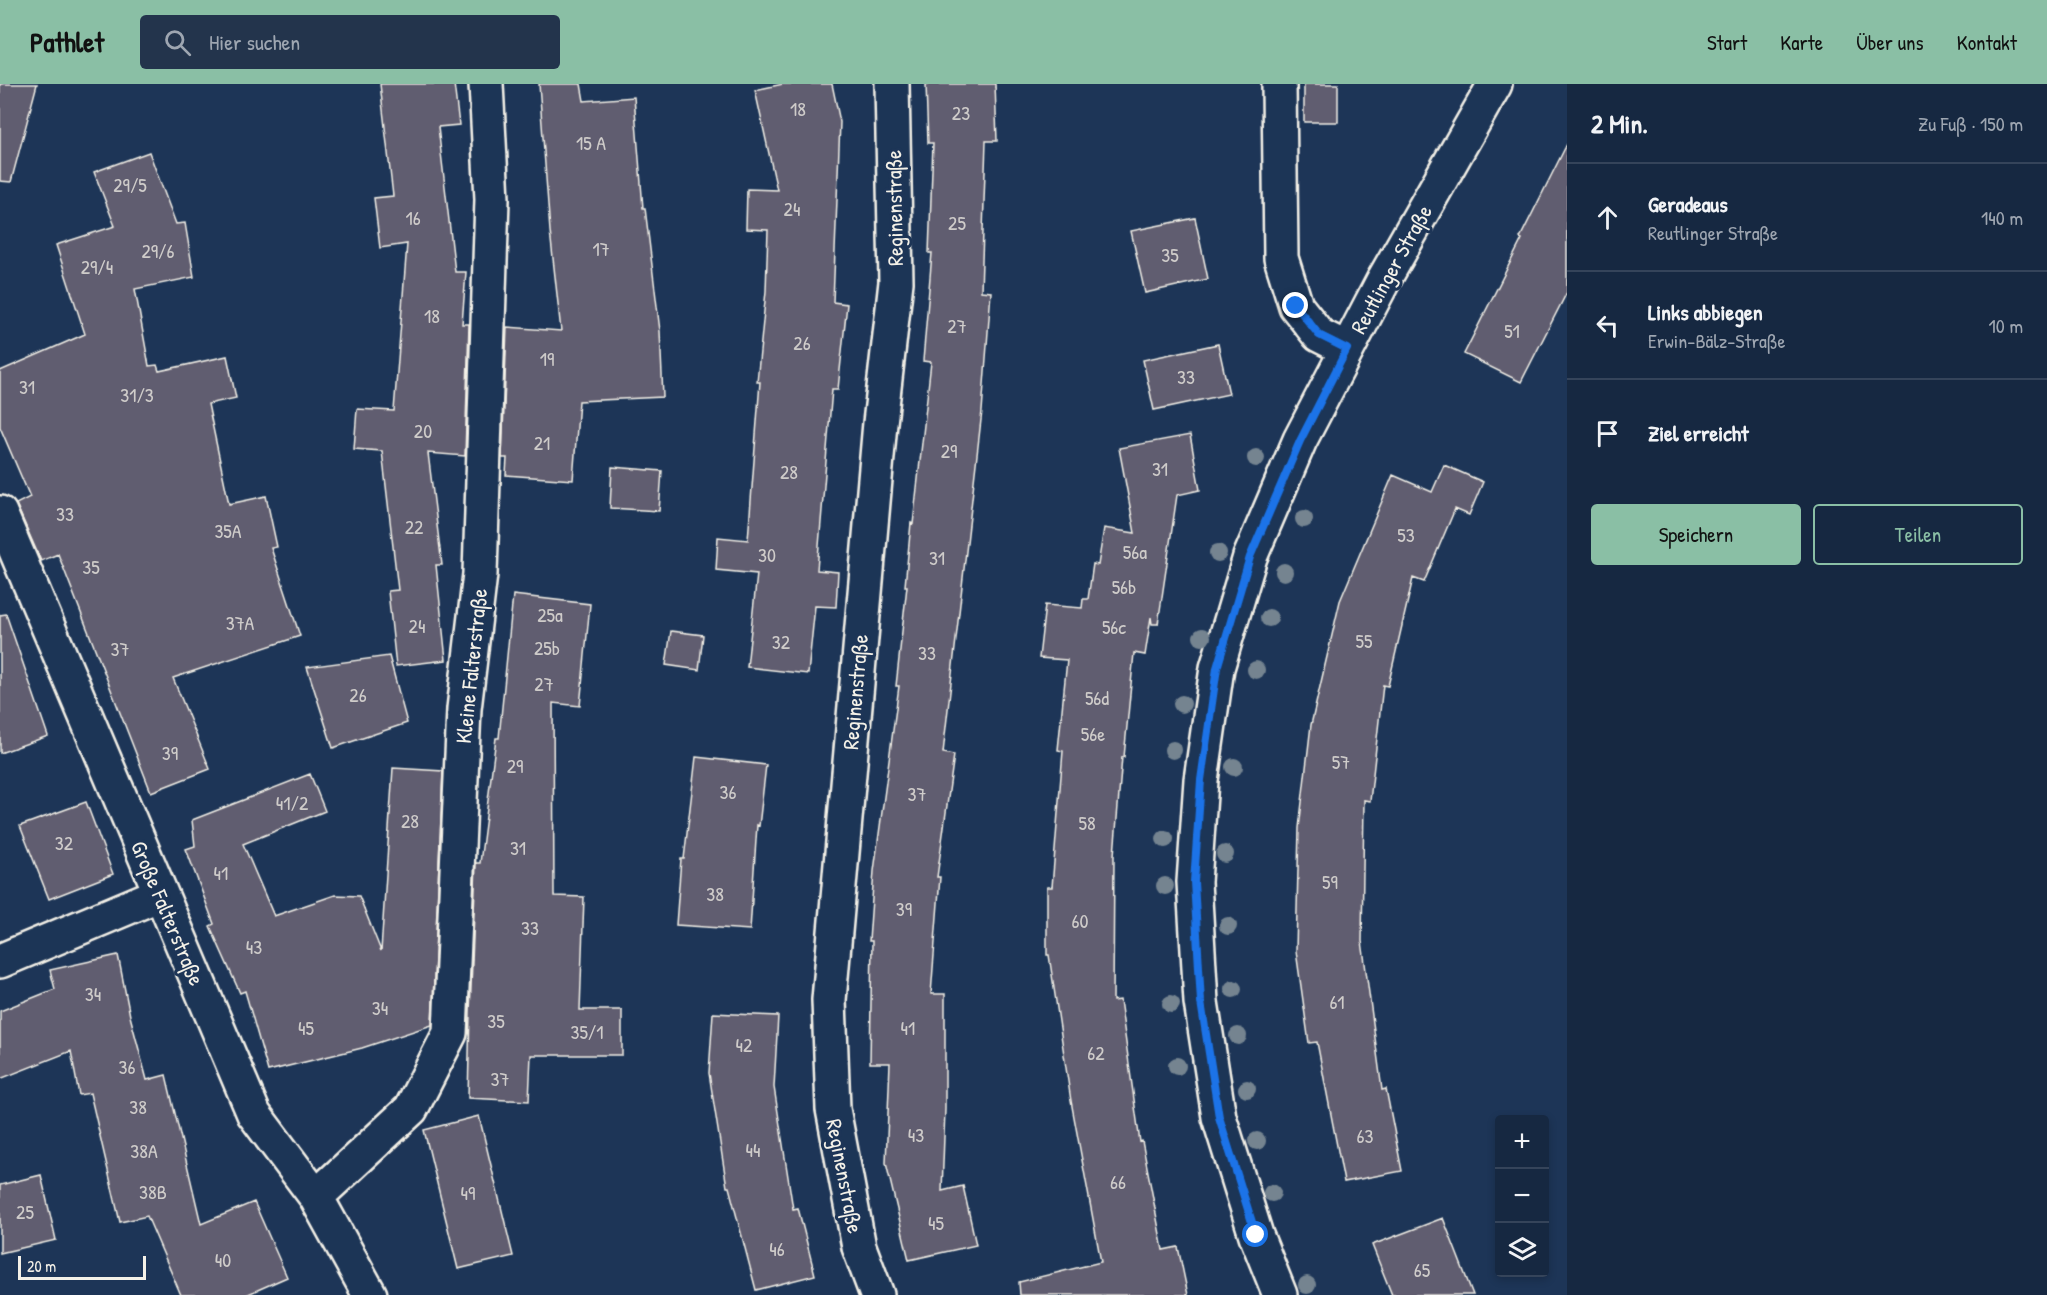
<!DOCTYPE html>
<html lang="de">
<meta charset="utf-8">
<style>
:root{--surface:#162841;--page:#23344c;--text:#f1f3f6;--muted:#9ea6b1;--line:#35445a;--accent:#8abfa5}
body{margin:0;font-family:"Patrick Hand",sans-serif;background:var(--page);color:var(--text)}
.controls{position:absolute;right:18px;bottom:18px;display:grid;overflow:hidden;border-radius:6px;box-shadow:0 3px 9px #0003}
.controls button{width:54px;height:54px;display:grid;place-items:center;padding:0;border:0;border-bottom:2px solid var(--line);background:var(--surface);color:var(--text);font:30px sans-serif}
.scale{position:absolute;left:18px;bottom:15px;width:128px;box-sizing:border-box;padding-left:6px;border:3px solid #f4f1e8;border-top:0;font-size:16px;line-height:21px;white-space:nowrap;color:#f4f1e8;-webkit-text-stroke:4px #1d3557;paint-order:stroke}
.stop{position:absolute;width:18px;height:18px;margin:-14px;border:4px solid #1a73e8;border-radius:50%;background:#fff}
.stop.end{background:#1a73e8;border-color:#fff;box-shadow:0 2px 6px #0008}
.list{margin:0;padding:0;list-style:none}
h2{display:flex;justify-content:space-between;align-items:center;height:78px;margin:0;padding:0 24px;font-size:26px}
h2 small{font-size:20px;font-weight:400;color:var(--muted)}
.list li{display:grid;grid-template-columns:39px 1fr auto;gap:18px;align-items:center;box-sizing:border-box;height:108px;padding:0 24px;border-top:2px solid var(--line)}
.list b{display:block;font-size:22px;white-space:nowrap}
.list p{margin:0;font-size:20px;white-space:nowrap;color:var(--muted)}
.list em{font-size:20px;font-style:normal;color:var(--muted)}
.actions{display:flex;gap:12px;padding:18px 24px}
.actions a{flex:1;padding:14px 0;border:2px solid var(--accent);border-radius:6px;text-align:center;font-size:21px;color:var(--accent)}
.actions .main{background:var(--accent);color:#111}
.icon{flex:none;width:33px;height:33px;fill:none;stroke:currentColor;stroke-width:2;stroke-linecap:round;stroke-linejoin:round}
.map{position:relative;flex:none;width:1567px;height:1211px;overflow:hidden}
header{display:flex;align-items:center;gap:36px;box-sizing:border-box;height:84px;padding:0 30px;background:var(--accent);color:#111}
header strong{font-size:28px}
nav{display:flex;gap:33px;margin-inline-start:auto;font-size:21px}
.search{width:420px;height:54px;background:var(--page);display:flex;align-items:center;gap:15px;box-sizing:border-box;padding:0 21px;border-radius:6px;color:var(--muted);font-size:22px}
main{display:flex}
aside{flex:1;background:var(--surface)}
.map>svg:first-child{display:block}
.building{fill:#615d70;stroke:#f4f1e8;stroke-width:1.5}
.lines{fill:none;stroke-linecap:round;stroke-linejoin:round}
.street-casing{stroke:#f4f1e8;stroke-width:38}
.secondary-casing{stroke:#f4f1e8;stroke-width:38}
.street{stroke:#1d3557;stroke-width:33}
.secondary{stroke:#1d3557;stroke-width:33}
.tree{fill:#748490}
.route{stroke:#1a73e8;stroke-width:8}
.labels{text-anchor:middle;stroke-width:6;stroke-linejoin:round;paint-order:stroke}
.number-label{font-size:20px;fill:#cfccca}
.street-label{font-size:22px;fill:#f4f1e8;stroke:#1d3557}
</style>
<header>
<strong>Pathlet</strong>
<div class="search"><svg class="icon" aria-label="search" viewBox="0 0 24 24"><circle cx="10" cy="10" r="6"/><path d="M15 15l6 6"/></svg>Hier suchen</div>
<nav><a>Start</a><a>Karte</a><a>Über uns</a><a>Kontakt</a></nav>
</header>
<main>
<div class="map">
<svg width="1567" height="1211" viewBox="0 0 1567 1211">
<rect width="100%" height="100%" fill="#1d3557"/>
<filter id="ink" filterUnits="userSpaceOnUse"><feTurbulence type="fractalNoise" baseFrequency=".0167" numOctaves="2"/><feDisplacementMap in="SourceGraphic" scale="12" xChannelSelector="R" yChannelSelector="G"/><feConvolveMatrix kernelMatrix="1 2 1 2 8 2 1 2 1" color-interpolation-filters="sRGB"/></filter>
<g filter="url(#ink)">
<path class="building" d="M 0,0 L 37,0 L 11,98 L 0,97 Z
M 380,0 L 454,0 L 459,41 L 438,43 L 455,188 L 466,188 L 462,240 L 469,240 L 465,372 L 428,369 L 442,481 L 436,481 L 446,576 L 396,582 L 388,507 L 398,506 L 382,367 L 354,365 L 357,325 L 394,327 L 407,160 L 380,164 L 374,114 L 393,112 Z
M 539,0 L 581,0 L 584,17 L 634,13 L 643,124 L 645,124 L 660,247 L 663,313 L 579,317 L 573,396 L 506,391 L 507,374 L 502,374 L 507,243 L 561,247 L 550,147 Z
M 783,0 L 832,0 L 840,38 L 833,218 L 847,220 L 838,305 L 832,305 L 817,486 L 838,488 L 836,523 L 815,522 L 808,590 L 747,583 L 757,490 L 716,486 L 718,453 L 748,456 L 760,298 L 757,298 L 766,207 L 768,146 L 746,145 L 747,105 L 777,106 L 755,6 Z
M 926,0 L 995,0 L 997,57 L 986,57 L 981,207 L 991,208 L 982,327 L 943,669 L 954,671 L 937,793 L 940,793 L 931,910 L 945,910 L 945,1025 L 942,1107 L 963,1102 L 976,1161 L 909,1176 L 886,1079 L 890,979 L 870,979 L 872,857 L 869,857 L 874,787 L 899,602 L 896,602 L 907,502 L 905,502 L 911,439 L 913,440 L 931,278 L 923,277 L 932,169 L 929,169 L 933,59 L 928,59 Z
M 1304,0 L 1338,0 L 1338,38 L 1304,38 Z
M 1567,60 L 1567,208 L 1521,298 L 1464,270 L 1522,155 L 1520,154 Z
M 149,68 L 176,140 L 185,139 L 194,193 L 135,205 L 149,282 L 157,281 L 159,287 L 227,272 L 236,314 L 208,320 L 229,420 L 266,412 L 277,463 L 271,464 L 300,552 L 173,594 L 210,685 L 151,708 L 58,470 L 41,477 L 16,420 L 30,413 L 0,343 L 0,287 L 85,250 L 56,161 L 115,142 L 94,88 Z
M 1195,134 L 1208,195 L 1145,209 L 1131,147 Z
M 1218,260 L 1229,310 L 1154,326 L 1143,276 Z
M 1190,351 L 1200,406 L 1177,411 L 1158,540 L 1152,540 L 1151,533 L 1145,571 L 1134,569 L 1124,673 L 1122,673 L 1114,771 L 1113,917 L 1120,916 L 1140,1058 L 1142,1057 L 1163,1166 L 1178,1163 L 1188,1211 L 1020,1211 L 1019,1198 L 1101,1178 L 1071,1017 L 1049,871 L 1047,871 L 1047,803 L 1052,803 L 1063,667 L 1058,666 L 1067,576 L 1039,574 L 1045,521 L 1082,524 L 1083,515 L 1088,515 L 1093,480 L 1098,481 L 1104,444 L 1135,449 L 1119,364 Z
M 1444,381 L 1483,398 L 1469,431 L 1455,425 L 1424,498 L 1413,494 L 1388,602 L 1383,601 L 1370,717 L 1364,716 L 1362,857 L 1382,1006 L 1386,1005 L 1402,1087 L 1344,1098 L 1317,958 L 1309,959 L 1296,867 L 1299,744 L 1311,641 L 1340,517 L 1393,391 L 1432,408 Z
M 612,383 L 662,387 L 659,427 L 610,424 Z
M 513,511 L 590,520 L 580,622 L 553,619 L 554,812 L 584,813 L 580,926 L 622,926 L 622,971 L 531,971 L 529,1017 L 468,1014 L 470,928 L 476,779 L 480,779 L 496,654 L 499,654 Z
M 6,530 L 48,652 L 0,669 L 0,531 Z
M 671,547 L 703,551 L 699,586 L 666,581 Z
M 389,572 L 407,639 L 333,664 L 307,583 Z
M 696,673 L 766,681 L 759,742 L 757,741 L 750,846 L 676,841 L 681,775 L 684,775 Z
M 393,684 L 443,687 L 432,941 L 362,964 L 268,987 L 245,907 L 240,909 L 210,842 L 214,840 L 186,765 L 195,762 L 192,736 L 310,690 L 325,727 L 243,760 L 274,832 L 335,811 L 359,812 L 381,867 Z
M 86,718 L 113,790 L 49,815 L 20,742 Z
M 118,871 L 130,932 L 147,996 L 166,991 L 201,1140 L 254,1118 L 287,1193 L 246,1211 L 181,1211 L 147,1132 L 120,1138 L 90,1009 L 79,1011 L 71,967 L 0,995 L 0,927 L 55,905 L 50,886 Z
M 713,929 L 778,932 L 774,1003 L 793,1125 L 798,1124 L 815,1191 L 756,1206 L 729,1103 L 727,1103 L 709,989 Z
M 479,1032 L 513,1172 L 458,1185 L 424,1046 Z
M 41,1091 L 56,1156 L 0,1169 L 0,1101 Z
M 1443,1134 L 1473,1211 L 1392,1211 L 1372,1161 Z"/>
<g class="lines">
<g class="street-casing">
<path id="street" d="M 1279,0 L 1281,174 L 1296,222 L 1319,251 L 1347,265
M 0,429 L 254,1030 L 316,1113 L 370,1211
M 0,877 L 160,810
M 316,1113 L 411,1025 L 450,949 L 464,625 L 480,490 L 492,115 L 486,0
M 877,1211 L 859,1163 L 833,1025 L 829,916 L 880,339 L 896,198 L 892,0"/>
</g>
<g class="secondary-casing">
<path id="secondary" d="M 1280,1211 L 1256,1151 L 1219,1033 L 1201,918 L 1194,798 L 1201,696 L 1217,584 L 1250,473 L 1300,356 L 1383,197 L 1495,0"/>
</g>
<use href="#street" class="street"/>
<use href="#secondary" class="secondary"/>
</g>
<g class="tree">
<circle cx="1256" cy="374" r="9"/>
<circle cx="1304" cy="435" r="9"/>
<circle cx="1218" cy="469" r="9"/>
<circle cx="1284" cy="488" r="9"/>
<circle cx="1269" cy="534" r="9"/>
<circle cx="1202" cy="553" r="9"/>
<circle cx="1256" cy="586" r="9"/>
<circle cx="1182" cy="620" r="9"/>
<circle cx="1173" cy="666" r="9"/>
<circle cx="1234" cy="683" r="9"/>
<circle cx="1165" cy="755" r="9"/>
<circle cx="1225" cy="770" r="9"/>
<circle cx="1165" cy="802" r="9"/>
<circle cx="1228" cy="842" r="9"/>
<circle cx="1233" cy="905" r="9"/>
<circle cx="1171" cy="920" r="9"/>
<circle cx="1238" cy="952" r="9"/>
<circle cx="1177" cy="982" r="9"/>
<circle cx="1247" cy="1005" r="9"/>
<circle cx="1257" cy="1057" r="9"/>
<circle cx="1272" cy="1109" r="9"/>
<circle cx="1307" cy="1201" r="9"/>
</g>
</g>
<g class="lines" filter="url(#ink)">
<path class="route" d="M 1256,1151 L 1219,1033 L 1201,918 L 1194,798 L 1201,696 L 1217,584 L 1250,473 L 1300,357 L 1347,265 L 1319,251 L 1296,222"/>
</g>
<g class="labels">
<g class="number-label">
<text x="798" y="32">18</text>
<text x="961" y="36">23</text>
<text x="591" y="66">15 A</text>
<text x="130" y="108">29/5</text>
<text x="792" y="132">24</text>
<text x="413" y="141">16</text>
<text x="957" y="146">25</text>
<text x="601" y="172">17</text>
<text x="158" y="174">29/6</text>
<text x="1170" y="178">35</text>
<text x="97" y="190">29/4</text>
<text x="432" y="239">18</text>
<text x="957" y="249">27</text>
<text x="1512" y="254">51</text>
<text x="802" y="266">26</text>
<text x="547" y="282">19</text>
<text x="1186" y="300">33</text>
<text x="27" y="310">31</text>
<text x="137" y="318">31/3</text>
<text x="423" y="354">20</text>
<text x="542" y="366">21</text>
<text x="949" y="374">29</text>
<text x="1160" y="392">31</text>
<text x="789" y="395">28</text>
<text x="65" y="437">33</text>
<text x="414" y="450">22</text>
<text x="228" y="454">35A</text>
<text x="1406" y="458">53</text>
<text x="1135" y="475">56a</text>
<text x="767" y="478">30</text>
<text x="937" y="481">31</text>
<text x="91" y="490">35</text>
<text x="1124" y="510">56b</text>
<text x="550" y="538">25a</text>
<text x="240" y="546">37A</text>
<text x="417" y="549">24</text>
<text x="1114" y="550">56c</text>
<text x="1364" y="564">55</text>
<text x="781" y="565">32</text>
<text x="547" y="571">25b</text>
<text x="120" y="572">37</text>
<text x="927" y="576">33</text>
<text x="544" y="607">27</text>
<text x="358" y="618">26</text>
<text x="1097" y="621">56d</text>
<text x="1093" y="657">56e</text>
<text x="170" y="676">39</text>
<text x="1341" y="685">57</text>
<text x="515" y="689">29</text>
<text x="728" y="715">36</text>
<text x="917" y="717">37</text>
<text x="292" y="726">41/2</text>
<text x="410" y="744">28</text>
<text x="1087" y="746">58</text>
<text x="64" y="766">32</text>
<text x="518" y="771">31</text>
<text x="221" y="796">41</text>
<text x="1330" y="805">59</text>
<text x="715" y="817">38</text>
<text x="904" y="832">39</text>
<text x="1080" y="844">60</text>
<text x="530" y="851">33</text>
<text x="254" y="870">43</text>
<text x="93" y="917">34</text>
<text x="1337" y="925">61</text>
<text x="380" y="931">34</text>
<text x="496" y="944">35</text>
<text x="306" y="951">45</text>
<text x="908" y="951">41</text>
<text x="587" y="955">35/1</text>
<text x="744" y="968">42</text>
<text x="1096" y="976">62</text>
<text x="127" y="990">36</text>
<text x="500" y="1002">37</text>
<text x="138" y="1030">38</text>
<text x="916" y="1058">43</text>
<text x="1365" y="1059">63</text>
<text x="753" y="1073">44</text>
<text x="144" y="1074">38A</text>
<text x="1118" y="1105">66</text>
<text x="153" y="1115">38B</text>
<text x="468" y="1116">49</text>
<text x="25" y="1135">25</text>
<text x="936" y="1146">45</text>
<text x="777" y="1172">46</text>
<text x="223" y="1183">40</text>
<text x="1422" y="1193">65</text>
</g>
<g class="street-label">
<text transform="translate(894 124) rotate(-91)" y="8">Reginenstraße</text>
<text transform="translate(1391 185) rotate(-61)" y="8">Reutlinger Straße</text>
<text transform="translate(471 582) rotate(-84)" y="8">Kleine Falterstraße</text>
<text transform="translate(855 608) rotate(-85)" y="8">Reginenstraße</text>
<text transform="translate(168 829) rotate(67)" y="8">Große Falterstraße</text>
<text transform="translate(845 1092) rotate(79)" y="8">Reginenstraße</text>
</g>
</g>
</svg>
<div class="controls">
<button>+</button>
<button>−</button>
<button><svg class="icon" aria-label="layers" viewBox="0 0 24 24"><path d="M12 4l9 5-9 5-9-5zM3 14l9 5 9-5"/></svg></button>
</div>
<div class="scale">20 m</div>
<div class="stop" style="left:1256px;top:1151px"></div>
<div class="stop end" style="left:1296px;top:222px"></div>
</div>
<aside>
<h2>2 Min.<small>Zu Fuß · 150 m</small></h2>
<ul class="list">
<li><svg class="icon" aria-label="ahead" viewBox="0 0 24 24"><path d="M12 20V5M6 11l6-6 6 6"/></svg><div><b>Geradeaus</b><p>Reutlinger Straße</p></div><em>140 m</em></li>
<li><svg class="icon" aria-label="left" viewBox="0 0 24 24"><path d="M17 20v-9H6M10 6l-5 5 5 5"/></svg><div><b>Links abbiegen</b><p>Erwin-Bälz-Straße</p></div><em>10 m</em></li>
<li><svg class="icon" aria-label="arrive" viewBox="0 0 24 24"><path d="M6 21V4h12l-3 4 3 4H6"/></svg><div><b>Ziel erreicht</b></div></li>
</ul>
<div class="actions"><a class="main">Speichern</a><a>Teilen</a></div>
</aside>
</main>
